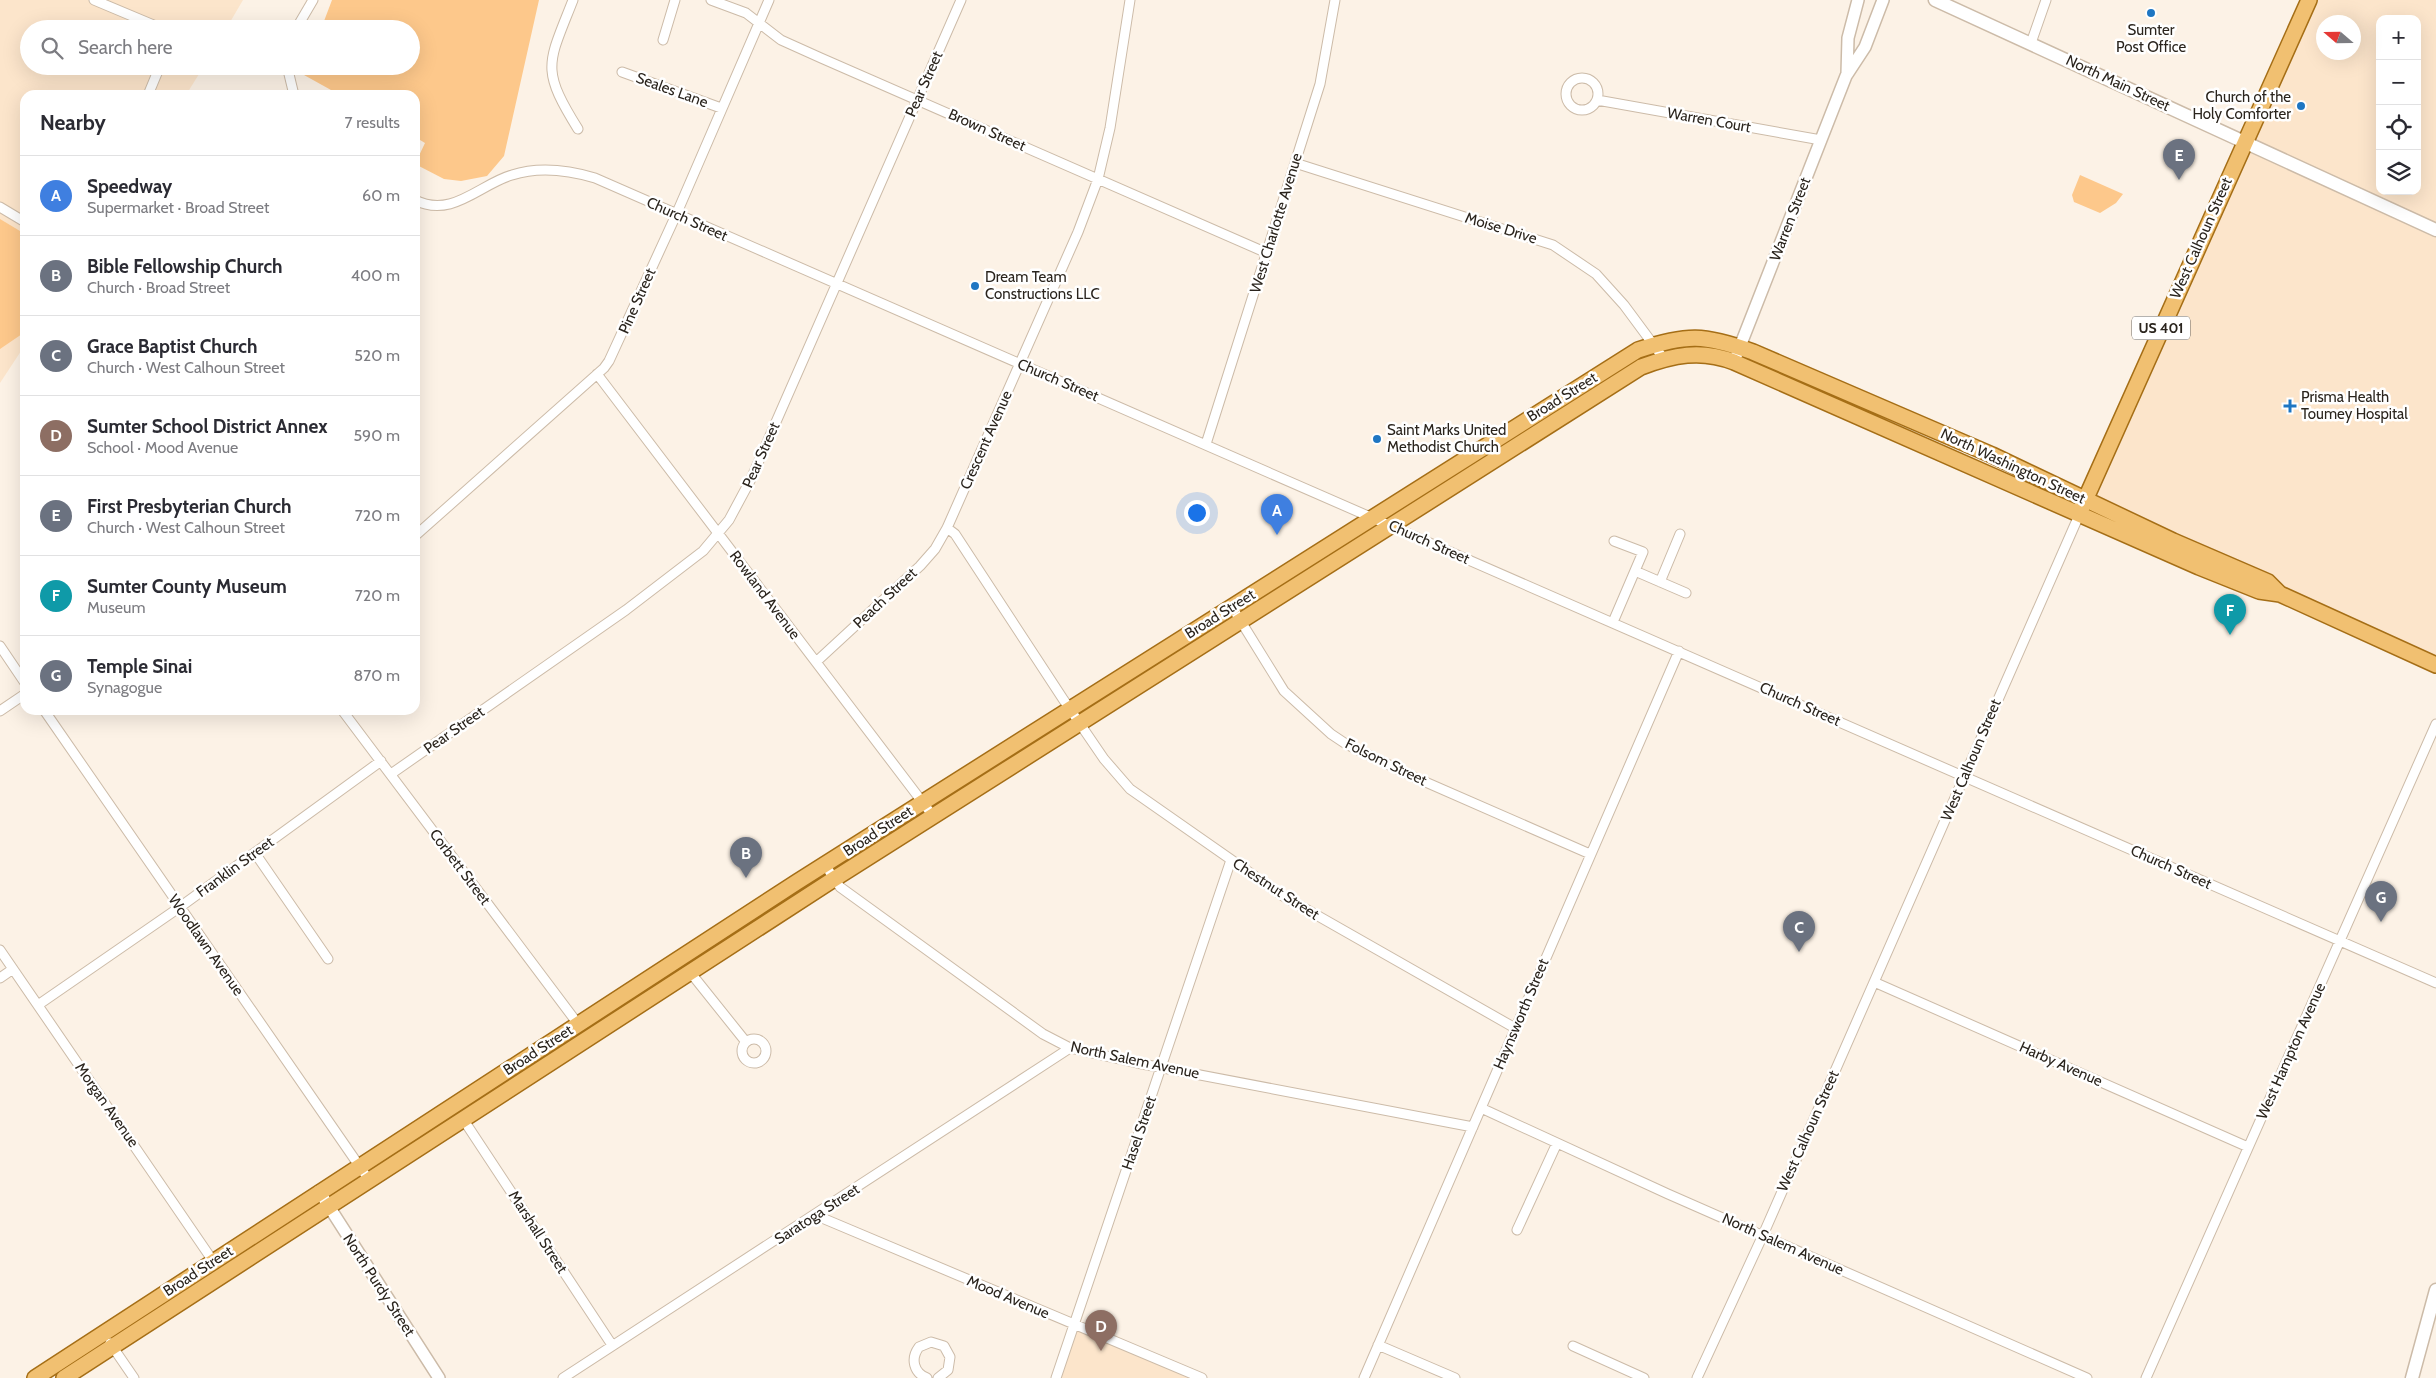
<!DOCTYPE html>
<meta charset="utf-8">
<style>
:root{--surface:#fff;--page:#f2f2f3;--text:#2b2b33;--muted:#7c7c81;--line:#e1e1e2;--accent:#0b8043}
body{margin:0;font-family:Cabin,sans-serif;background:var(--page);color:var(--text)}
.controls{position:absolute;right:15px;top:15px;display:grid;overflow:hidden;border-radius:10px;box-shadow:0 5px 20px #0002}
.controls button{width:45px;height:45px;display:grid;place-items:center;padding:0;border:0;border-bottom:1px solid var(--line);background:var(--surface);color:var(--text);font:25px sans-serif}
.compass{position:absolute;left:2316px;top:15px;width:45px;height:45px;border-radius:50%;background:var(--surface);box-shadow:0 5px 20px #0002;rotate:290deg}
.you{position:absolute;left:1196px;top:512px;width:18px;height:18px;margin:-12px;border:4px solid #fff;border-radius:50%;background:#1a73e8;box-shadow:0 0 0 8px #1a73e833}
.badge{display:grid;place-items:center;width:32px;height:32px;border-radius:50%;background:var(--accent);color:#fff;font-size:16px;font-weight:700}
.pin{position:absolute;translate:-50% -41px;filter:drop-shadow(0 1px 2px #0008)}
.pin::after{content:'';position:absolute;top:26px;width:18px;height:15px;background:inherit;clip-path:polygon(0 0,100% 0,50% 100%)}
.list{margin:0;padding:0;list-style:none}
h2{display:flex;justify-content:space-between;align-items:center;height:65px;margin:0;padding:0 20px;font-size:21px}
h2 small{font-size:16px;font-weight:400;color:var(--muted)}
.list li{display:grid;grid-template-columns:32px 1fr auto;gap:15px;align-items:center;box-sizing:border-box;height:80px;padding:0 20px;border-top:1px solid var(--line)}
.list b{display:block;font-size:19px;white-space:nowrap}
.list p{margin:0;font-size:16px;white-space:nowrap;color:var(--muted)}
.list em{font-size:16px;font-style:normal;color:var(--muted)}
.icon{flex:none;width:28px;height:28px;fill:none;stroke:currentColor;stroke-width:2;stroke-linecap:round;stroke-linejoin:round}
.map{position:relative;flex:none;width:2436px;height:1378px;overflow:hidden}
.search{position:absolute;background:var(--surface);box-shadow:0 5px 20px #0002;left:20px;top:20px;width:400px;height:55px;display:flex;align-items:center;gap:12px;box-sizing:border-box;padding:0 18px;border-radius:28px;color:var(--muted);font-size:19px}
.panel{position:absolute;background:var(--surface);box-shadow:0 5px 20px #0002;left:20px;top:90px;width:400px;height:625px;border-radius:15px}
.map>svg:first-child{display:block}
.built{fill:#fce5cb;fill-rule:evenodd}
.green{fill:#fdc88b}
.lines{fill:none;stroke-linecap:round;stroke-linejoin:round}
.minor-casing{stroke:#ccbba8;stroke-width:11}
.tertiary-casing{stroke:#ccbba8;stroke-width:14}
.secondary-casing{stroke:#ccbba8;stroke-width:15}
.primary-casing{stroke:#a56e16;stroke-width:18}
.minor{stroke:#fff;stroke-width:9}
.tertiary{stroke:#fff;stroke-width:11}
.secondary{stroke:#fff;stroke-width:12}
.primary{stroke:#f1c071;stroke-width:15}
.poi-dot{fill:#1e76c3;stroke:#fff;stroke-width:2}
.labels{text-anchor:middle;stroke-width:5;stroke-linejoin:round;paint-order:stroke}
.shield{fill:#fff;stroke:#6a6661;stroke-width:1}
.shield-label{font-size:14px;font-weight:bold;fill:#2a241d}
.poi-label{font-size:15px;fill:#2a241d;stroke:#fff;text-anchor:start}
.street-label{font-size:15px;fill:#2a241d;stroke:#fff}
</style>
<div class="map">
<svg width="2436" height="1378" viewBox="0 0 2436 1378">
<rect width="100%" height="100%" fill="#fcf2e6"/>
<path class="built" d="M 0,0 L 243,0 L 226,29 L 29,29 L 29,66 L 204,66 L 186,95 L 25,95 L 25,345 L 0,383 Z
M 2313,0 L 2436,0 L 2436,666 L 2082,507 ZM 2380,19 L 2417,19 L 2417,191 L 2380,191 ZM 2324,22 L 2354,22 L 2354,52 L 2324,52 Z
M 1074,1325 L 1200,1378 L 1056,1378 Z"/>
<path class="green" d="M 332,0 L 539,0 L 504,156 L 487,176 L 461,181 L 444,179 L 415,164 L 425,143 L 415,137 L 415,95 L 340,95 L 304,75 L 307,66 L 411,66 L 411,29 L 321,29 Z
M 2080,175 L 2123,194 L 2116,203 L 2100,213 L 2074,202 L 2072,195 Z
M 0,219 L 25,234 L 25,332 L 0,349 Z"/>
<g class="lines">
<g class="minor-casing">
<path id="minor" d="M 94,0 L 163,29
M 573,0 C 548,64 540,68 578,129
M 711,0 L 746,13 L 781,40 L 821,58 L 1267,253
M 296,29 L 313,0
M 663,40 L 675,0
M 2031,43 L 2046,0
M 287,66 L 294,95
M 622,72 L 721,108
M1566 94a16 16 0 1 1 32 0a16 16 0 1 1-32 0Z
M 148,95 L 160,66
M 1597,100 L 1821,140
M 1295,163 L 1553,245 L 1596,274 L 1624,305 L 1664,359
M 415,200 C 452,219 480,184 512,175 C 540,166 568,170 595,178 L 2436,983
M 0,207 L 25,222
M 597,374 L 933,816
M 1206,444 L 1320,84 L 1335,0
M 947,528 L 955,534 L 1063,699 L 1104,759 L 1130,789 L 1283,896 L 1515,1028
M 415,536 L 604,368 L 609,361 L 676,215 L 769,0
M 1635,571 L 1686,593
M 1660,582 L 1680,534
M 1232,607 L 1284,691 L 1331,734 L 1346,744 L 1414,777 L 1590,854
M 1613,622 L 1643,552 L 1614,541
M 0,646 L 25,683
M 816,662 L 920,566 L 935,549 L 947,528 L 1078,232 L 1098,179 L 1110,128 L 1130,0
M 44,710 L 369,1180
M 342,710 L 578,1024
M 0,711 L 25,694
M 391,774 L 626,610 L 703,551 L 729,520 L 751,479 L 961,0
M 255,853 L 328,959
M 825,865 L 840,887 L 1043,1034 L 1070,1048 L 1137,1063 L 1473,1127
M 0,950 L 213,1261
M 690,972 L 746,1042
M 0,978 L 13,969
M 1874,982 L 2248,1147
M 38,1005 L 180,907 L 381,761
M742 1051a12 12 0 1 1 24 0a12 12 0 1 1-24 0Z
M 1481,1108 L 1668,1194 L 2087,1378
M 463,1119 L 612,1345
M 815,1215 L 1202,1378
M 1517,1230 L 1557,1143
M 110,1343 L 134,1378
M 1378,1345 L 1455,1378
M 1573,1346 L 1644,1378
M 563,1378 L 1070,1048
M 927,1378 C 914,1373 910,1359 919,1347 L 931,1342 L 944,1346 L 950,1357 L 948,1370 L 938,1378
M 1056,1378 L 1231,860
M 1364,1378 L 1679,651
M 1697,1378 L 1763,1235 L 2080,513
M 2146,1378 L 2436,724"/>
</g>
<g class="tertiary-casing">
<path id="tertiary" d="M 1847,74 L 1848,38 L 1858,0
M 1737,354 L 1846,76 L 1865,47 L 1883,0
M 319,1191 L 439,1378"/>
</g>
<g class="secondary-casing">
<path id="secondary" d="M 1935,0 L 2436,230
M 2412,1378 L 2436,1290"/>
</g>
<g class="primary-casing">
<path id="primary" d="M 2082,507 L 2309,0
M 35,1378 L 797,882 L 1638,350 C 1687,334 1704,334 1753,352 L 1992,455 L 2173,541 L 2268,582 L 2280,594
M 64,1378 L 834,879 L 1641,367 C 1673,355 1701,349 1734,362 L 2199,567 L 2259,591 L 2280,594 L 2436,665"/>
</g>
<use href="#minor" class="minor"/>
<use href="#tertiary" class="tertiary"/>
<use href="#secondary" class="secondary"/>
<use href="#primary" class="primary"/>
</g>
<g class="poi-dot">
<circle cx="2151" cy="13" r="5"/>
<circle cx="2301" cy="106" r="5"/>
<circle cx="975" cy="286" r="5"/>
<path d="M2287.5 398.5h5v5h5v5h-5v5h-5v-5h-5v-5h5z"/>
<circle cx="1377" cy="439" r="5"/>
</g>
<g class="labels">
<rect class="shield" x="2132" y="316.5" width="58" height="23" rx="4"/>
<g class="shield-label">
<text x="2161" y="333">US 401</text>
</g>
<g class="poi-label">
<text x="2151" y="35" text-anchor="middle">Sumter<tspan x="2151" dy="17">Post Office</tspan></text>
<text x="2291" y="102" text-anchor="end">Church of the<tspan x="2291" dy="17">Holy Comforter</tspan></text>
<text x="985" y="282">Dream Team<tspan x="985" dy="17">Constructions LLC</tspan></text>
<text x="2301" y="402">Prisma Health<tspan x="2301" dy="17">Toumey Hospital</tspan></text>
<text x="1387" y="435">Saint Marks United<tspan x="1387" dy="17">Methodist Church</tspan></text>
</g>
<g class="street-label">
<text transform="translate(2118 83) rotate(25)" y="5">North Main Street</text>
<text transform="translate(924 84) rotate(-66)" y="5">Pear Street</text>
<text transform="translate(672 90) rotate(20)" y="5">Seales Lane</text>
<text transform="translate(1709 120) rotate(10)" y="5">Warren Court</text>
<text transform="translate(987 130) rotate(24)" y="5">Brown Street</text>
<text transform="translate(687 219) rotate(24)" y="5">Church Street</text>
<text transform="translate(1790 219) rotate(-69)" y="5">Warren Street</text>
<text transform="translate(1276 223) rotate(-73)" y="5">West Charlotte Avenue</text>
<text transform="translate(1501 228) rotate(17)" y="5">Moise Drive</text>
<text transform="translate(2201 238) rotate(-66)" y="5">West Calhoun Street</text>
<text transform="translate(637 301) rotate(-66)" y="5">Pine Street</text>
<text transform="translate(1058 380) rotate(23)" y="5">Church Street</text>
<text transform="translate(1562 397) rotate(-32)" y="5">Broad Street</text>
<text transform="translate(986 440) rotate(-66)" y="5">Crescent Avenue</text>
<text transform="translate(761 455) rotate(-66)" y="5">Pear Street</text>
<text transform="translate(2013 466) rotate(25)" y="5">North Washington Street</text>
<text transform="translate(1429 542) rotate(24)" y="5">Church Street</text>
<text transform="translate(765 595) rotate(53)" y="5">Rowland Avenue</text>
<text transform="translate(885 598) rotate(-43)" y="5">Peach Street</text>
<text transform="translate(1220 614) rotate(-32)" y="5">Broad Street</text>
<text transform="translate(1800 704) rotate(24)" y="5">Church Street</text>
<text transform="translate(454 730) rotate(-35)" y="5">Pear Street</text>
<text transform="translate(1971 760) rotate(-67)" y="5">West Calhoun Street</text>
<text transform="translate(1386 762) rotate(26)" y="5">Folsom Street</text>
<text transform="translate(878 831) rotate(-33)" y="5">Broad Street</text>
<text transform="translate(235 867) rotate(-36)" y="5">Franklin Street</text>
<text transform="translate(460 867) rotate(53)" y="5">Corbett Street</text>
<text transform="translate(2171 867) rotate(24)" y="5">Church Street</text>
<text transform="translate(1276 889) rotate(33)" y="5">Chestnut Street</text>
<text transform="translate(206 945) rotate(55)" y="5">Woodlawn Avenue</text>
<text transform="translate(1521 1014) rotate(-67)" y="5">Haynsworth Street</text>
<text transform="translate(538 1050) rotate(-33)" y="5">Broad Street</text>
<text transform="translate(2291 1051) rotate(-66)" y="5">West Hampton Avenue</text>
<text transform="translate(1135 1060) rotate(12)" y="5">North Salem Avenue</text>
<text transform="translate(2061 1064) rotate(24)" y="5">Harby Avenue</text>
<text transform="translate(107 1105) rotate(55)" y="5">Morgan Avenue</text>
<text transform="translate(1808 1131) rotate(-66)" y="5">West Calhoun Street</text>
<text transform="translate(1139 1133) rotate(-71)" y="5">Hasel Street</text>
<text transform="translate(817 1214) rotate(-33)" y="5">Saratoga Street</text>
<text transform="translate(538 1232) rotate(57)" y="5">Marshall Street</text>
<text transform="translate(1783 1244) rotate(24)" y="5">North Salem Avenue</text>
<text transform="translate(198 1271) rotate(-33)" y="5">Broad Street</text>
<text transform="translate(379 1285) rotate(57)" y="5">North Purdy Street</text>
<text transform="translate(1008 1297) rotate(23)" y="5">Mood Avenue</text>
</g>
</g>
</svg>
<div class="controls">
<button>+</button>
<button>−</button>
<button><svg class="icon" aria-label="locate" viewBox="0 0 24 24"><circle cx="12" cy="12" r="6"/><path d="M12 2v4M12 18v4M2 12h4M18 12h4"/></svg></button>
<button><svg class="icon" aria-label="layers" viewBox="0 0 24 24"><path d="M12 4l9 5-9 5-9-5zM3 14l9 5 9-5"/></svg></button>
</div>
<svg class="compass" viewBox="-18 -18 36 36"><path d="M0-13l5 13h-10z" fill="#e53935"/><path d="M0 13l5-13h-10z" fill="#7c7c81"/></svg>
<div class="you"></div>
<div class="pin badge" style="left:1277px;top:535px;background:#3f7fe0">A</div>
<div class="pin badge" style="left:746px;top:878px;background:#6b7280">B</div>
<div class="pin badge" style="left:1799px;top:952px;background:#6b7280">C</div>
<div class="pin badge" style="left:1101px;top:1351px;background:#8d6e63">D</div>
<div class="pin badge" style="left:2179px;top:180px;background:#6b7280">E</div>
<div class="pin badge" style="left:2230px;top:635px;background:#0f9aa8">F</div>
<div class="pin badge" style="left:2381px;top:922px;background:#6b7280">G</div>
<div class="search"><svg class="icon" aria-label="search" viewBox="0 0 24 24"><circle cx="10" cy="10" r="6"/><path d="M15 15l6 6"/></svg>Search here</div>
<section class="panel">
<h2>Nearby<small>7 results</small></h2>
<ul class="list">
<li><span class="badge" style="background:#3f7fe0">A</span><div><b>Speedway</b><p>Supermarket · Broad Street</p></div><em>60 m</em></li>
<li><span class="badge" style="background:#6b7280">B</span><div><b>Bible Fellowship Church</b><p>Church · Broad Street</p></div><em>400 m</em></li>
<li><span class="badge" style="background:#6b7280">C</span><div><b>Grace Baptist Church</b><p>Church · West Calhoun Street</p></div><em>520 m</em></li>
<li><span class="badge" style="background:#8d6e63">D</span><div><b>Sumter School District Annex</b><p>School · Mood Avenue</p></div><em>590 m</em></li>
<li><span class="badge" style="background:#6b7280">E</span><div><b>First Presbyterian Church</b><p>Church · West Calhoun Street</p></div><em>720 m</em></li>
<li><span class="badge" style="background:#0f9aa8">F</span><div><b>Sumter County Museum</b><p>Museum</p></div><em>720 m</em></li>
<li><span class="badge" style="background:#6b7280">G</span><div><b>Temple Sinai</b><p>Synagogue</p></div><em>870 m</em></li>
</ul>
</section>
</div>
